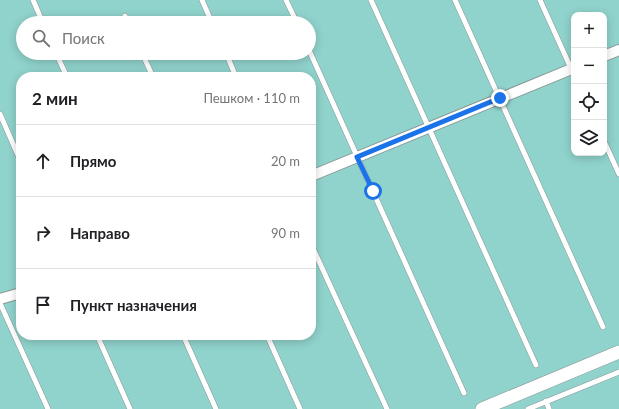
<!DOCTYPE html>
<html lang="ru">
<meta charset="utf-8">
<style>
:root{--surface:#fff;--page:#f2f2f2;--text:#202124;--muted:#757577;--line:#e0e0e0}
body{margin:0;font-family:Lato,sans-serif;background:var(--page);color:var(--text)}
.controls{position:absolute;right:12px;top:12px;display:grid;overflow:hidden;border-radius:8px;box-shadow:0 2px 10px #0003}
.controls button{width:36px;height:36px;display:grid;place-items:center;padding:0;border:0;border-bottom:1px solid var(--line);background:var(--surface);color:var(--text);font:20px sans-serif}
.stop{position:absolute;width:12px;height:12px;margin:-9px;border:3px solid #1a73e8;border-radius:50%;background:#fff}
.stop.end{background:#1a73e8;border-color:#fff;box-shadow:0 1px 4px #0008}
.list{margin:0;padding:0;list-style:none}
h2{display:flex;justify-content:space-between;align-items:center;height:52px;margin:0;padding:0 16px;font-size:17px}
h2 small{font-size:13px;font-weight:400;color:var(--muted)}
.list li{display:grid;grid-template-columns:26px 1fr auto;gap:12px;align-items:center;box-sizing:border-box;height:72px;padding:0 16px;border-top:1px solid var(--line)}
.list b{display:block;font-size:15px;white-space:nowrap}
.list em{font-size:13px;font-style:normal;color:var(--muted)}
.icon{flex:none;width:22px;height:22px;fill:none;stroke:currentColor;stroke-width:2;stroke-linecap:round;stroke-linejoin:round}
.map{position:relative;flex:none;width:619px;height:409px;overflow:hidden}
.search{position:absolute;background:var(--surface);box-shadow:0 2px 10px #0003;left:16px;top:16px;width:300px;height:44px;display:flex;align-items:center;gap:10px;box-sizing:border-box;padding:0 14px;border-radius:22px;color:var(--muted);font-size:15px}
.panel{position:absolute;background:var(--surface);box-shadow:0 2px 10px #0003;left:16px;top:72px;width:300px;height:268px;border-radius:16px}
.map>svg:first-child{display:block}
.green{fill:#90d3cc;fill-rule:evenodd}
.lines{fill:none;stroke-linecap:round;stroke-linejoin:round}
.service-casing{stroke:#8a9896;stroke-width:6}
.minor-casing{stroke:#8a9896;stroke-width:12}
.tertiary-casing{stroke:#8a9896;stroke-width:14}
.service{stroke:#fff;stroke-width:5}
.minor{stroke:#fff;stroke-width:10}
.tertiary{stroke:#fff;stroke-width:13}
.route{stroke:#1a73e8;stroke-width:5}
</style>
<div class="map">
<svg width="619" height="409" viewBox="0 0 619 409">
<rect width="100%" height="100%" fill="#d8e7e5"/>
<path class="green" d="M 0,0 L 619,0 L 619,409 L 0,409 ZM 574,15 L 604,15 L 604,153 L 574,153 ZM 23,23 L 309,23 L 309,53 L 23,53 ZM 21,77 L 311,77 L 311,335 L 21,335 Z"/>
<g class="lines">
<g class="service-casing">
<path id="service" d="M 33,0 L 43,23
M 202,0 L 212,23
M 286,0 L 297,23
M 371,0 L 536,365
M 455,0 L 603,327
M 540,0 L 574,75
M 125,16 L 129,23
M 309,50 L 464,393
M 56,53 L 67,77
M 142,53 L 153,77
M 226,53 L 236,77
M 0,114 L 21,162
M 604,141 L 619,174
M 311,244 L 387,409
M 0,303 L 48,409
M 97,335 L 130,409
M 183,335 L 216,409
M 267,335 L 300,409
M 546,401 L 549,409
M 528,409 L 619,372"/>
</g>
<g class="minor-casing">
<path id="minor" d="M 604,56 L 619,50
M 311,176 L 574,68
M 0,299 L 21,293"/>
</g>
<g class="tertiary-casing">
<path id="tertiary" d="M 482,409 L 619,352"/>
</g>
<use href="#service" class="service"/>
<use href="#minor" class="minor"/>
<use href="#tertiary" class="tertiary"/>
</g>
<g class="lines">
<path class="route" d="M 373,191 L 357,157 L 500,98"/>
</g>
</svg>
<div class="controls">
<button>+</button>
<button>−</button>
<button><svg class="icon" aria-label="locate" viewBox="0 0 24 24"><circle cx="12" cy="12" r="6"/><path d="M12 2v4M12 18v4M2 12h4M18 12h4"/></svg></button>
<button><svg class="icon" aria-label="layers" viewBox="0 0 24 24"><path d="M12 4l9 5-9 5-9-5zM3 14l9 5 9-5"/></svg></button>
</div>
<div class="stop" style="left:373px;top:191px"></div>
<div class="stop end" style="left:500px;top:98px"></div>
<div class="search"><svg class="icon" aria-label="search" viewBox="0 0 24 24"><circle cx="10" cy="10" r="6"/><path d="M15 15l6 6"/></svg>Поиск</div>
<section class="panel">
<h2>2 мин<small>Пешком · 110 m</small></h2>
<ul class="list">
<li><svg class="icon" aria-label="ahead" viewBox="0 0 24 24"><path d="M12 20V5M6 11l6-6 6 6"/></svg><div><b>Прямо</b></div><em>20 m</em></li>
<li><svg class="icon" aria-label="right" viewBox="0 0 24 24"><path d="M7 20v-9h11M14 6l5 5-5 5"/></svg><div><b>Направо</b></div><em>90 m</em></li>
<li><svg class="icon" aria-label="arrive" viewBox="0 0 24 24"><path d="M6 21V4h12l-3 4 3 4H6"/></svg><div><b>Пункт назначения</b></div></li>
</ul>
</section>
</div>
